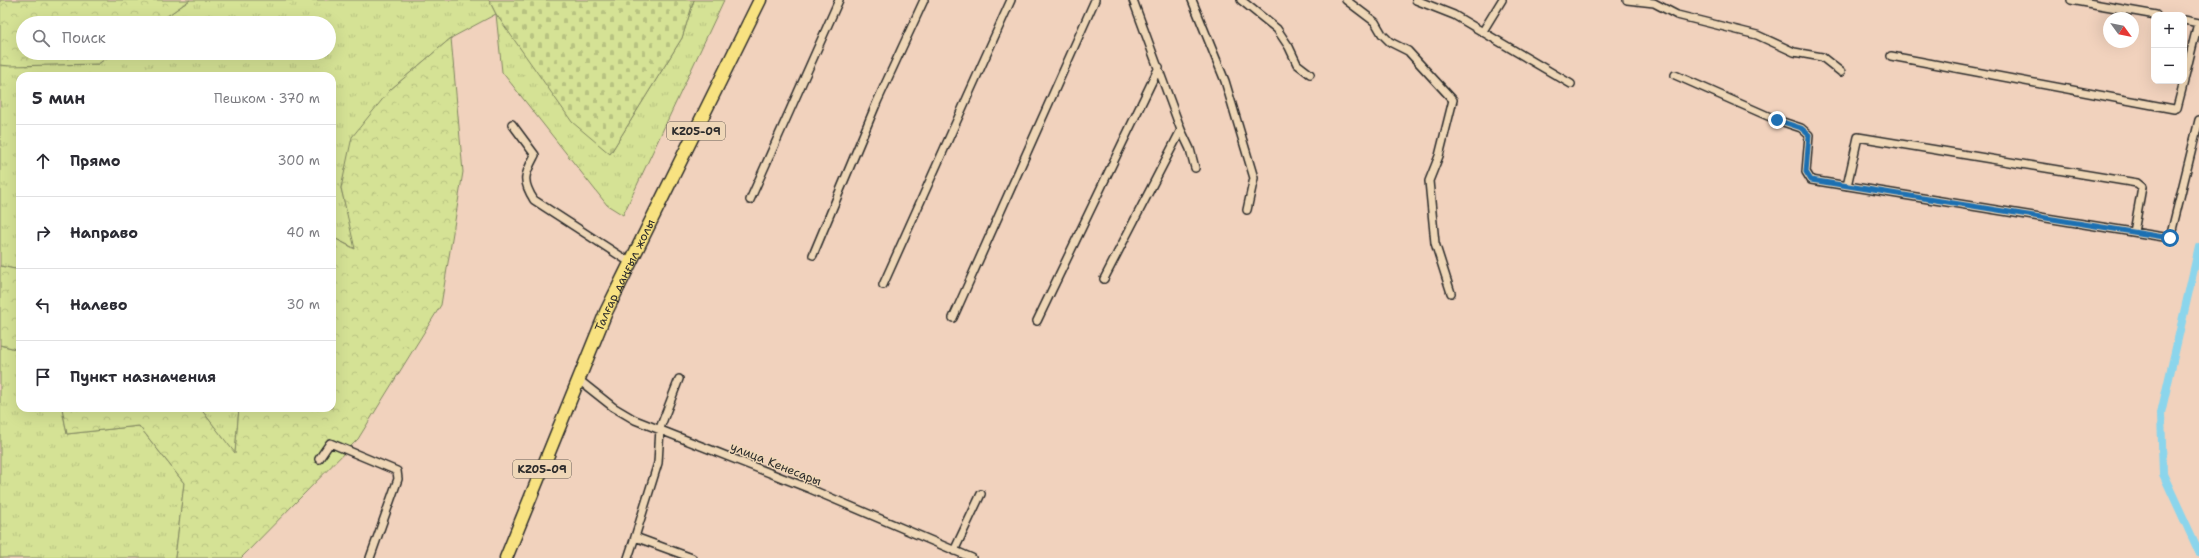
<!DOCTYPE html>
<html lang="ru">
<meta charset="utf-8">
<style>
:root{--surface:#fff;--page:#f7f7f7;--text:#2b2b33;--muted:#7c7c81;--line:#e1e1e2}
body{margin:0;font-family:"Shantell Sans",sans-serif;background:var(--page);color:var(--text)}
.controls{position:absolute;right:12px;top:12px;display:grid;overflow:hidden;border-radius:8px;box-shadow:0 4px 16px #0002}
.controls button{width:36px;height:36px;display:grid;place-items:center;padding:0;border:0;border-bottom:1px solid var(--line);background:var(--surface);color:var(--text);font:20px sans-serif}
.compass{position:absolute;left:2103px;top:12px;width:36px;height:36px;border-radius:50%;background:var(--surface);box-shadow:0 4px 16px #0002;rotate:123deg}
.stop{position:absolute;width:12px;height:12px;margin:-9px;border:3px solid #1f6fb2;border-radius:50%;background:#fff}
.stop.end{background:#1f6fb2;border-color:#fff;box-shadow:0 1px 4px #0008}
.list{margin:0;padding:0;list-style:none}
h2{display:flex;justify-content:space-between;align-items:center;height:52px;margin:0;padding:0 16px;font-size:17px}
h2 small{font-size:13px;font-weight:400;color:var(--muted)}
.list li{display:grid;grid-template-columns:26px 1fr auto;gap:12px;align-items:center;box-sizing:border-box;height:72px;padding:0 16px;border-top:1px solid var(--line)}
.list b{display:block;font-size:15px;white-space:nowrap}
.list em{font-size:13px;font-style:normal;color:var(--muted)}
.icon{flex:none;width:22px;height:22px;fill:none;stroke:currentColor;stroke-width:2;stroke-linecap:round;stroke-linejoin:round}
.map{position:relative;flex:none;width:2199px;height:558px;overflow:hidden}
.search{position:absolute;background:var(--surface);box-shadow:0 4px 16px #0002;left:16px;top:16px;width:320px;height:44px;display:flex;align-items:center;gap:10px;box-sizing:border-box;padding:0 14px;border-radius:22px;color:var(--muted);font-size:15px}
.panel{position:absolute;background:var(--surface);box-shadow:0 4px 16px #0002;left:16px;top:72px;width:320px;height:340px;border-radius:12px}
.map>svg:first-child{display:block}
.grass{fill:url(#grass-tufts);stroke:#808660}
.forest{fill:url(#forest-crowns);stroke:#808660}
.cemetery{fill:url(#cemetery-stones);stroke:#808660}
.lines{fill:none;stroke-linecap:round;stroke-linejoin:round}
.canal{stroke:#8bd5ec;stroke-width:8}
.minor-casing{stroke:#2b2b2b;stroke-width:10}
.primary-casing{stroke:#2b2b2b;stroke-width:15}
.minor{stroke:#efd7b7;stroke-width:7}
.primary{stroke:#f8e281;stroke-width:12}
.route{stroke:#1f6fb2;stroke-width:5}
.labels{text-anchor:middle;stroke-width:3;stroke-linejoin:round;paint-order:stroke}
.shield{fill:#efd7b7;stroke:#665f55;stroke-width:1}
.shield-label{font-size:11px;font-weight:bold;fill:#2b2b2b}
.street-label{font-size:12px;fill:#2b2b2b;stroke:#efd7b7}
</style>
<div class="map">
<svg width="2199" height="558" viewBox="0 0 2199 558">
<defs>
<pattern id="grass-tufts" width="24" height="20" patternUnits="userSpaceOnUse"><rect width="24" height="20" fill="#d5e295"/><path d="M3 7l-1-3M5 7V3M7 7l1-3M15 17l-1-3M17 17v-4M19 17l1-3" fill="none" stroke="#b7c281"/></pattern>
<pattern id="forest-crowns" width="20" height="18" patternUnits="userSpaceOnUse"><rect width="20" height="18" fill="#d5e295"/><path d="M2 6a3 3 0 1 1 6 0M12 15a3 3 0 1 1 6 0" fill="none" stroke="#b7c281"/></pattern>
<pattern id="cemetery-stones" width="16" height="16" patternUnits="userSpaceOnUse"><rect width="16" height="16" fill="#d5e295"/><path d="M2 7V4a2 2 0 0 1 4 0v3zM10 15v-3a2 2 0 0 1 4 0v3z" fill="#b7c281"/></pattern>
</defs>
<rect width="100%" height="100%" fill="#f1d2bd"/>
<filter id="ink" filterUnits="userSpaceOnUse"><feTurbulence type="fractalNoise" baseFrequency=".025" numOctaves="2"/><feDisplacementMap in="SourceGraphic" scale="8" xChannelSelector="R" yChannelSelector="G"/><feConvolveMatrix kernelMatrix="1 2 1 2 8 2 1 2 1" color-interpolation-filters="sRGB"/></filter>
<g filter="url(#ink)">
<path class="grass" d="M 190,0 L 489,0 L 496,14 L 610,154 L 682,38 L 694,0 L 724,0 L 623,215 L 607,205 L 502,72 L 496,14 L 451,38 L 390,90 L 341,188 L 356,249 L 332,237 L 332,76 L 20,76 L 20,270 L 0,266 L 0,65 L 98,64 L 114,53 L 329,53 L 329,23 L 157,23 Z
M 0,345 L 20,350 L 20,408 L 62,408 L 67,434 L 139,426 L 184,483 L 175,558 L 0,558 Z
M 200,408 L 239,408 L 235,454 Z"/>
<path class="forest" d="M 0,0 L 190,0 L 157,23 L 23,23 L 23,53 L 114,53 L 98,64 L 10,66 L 0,65 Z
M 451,38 L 463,172 L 441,305 L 358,439 L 241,558 L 175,558 L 184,483 L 139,426 L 67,434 L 62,408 L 200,408 L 235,453 L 239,408 L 332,408 L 332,237 L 355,249 L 341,188 L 352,137 L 390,90 Z
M 0,266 L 20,270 L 20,350 L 0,345 Z"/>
<path class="cemetery" d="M 489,0 L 694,0 L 682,38 L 610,154 L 572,122 L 496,14 Z"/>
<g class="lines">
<path class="canal" d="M 2199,247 L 2161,413 L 2163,474 L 2199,552"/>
<g class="minor-casing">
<path id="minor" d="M 1133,0 L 1181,130 L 1190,149 L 1195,168
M 1192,0 L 1225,81 L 1254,178 L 1247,210
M 1241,0 L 1277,29 L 1289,47 L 1297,64 L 1310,74
M 1346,0 L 1375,22 L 1382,34 L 1390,42 L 1408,51 L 1453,100 L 1439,156 L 1429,181 L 1435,243 L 1451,293
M 1416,0 L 1454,15 L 1571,84
M 1627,0 L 1654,3 L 1677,15 L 1757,35 L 1794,52 L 1822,57 L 1841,72
M 2071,0 L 2156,15
M 2184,20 L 2199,23
M 1483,31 L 1502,0
M 1891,56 L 2174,109 L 2177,108 L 2184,81
M 1675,75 L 1777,120 L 1801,128 L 1809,135 L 1806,172 L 1811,180 L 2170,238 L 2199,120
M 2184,80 L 2198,23
M 512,124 L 535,155 C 525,174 521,180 534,200 L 631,263
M 1847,186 L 1858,137 L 2137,183 L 2142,187 L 2134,232
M 750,200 L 839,0
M 813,255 L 877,102 L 924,0
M 1104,279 L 1181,130
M 883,285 L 1011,0
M 953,318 L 1095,0
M 1037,321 L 1159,67
M 679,379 L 660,428 L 658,463 L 635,537 L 692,558
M 579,380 L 613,407 L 635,420 L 808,488 L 972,558
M 319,459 L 330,443 L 397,471 L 398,479 L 370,558
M 954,551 L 981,494
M 628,558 L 635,537"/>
</g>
<g class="primary-casing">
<g id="primary">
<path id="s1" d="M 506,558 L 606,312 L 760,0"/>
</g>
</g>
<use href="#minor" class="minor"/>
<use href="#primary" class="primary"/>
</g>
</g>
<g class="lines" filter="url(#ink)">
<path class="route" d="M 1777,120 L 1801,128 L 1809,135 L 1806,172 L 1811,180 L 2170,238"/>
</g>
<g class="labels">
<g class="shield">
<rect x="667" y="122" width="58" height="18" rx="3"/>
<rect x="513" y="460" width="58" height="18" rx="3"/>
</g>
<g class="shield-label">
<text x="696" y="135">KZ05-09</text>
<text x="542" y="473">KZ05-09</text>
</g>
<g class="street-label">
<text dy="4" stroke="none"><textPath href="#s1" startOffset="307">Талғар даңғыл жолы</textPath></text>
<text transform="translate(776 464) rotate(22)" y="4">улица Кенесары</text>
</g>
</g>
</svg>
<div class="controls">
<button>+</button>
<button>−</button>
</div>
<svg class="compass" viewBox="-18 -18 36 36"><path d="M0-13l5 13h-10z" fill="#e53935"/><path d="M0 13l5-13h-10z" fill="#7c7c81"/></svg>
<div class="stop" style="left:2170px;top:238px"></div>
<div class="stop end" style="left:1777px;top:120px"></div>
<div class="search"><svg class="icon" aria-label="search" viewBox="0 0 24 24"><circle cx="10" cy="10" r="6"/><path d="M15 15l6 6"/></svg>Поиск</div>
<section class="panel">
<h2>5 мин<small>Пешком · 370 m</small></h2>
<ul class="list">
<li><svg class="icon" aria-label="ahead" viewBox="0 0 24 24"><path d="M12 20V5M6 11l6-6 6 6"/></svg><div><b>Прямо</b></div><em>300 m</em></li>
<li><svg class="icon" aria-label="right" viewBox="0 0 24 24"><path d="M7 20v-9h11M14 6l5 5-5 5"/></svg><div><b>Направо</b></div><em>40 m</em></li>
<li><svg class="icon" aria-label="left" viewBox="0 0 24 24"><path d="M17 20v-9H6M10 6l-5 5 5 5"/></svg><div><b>Налево</b></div><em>30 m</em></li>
<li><svg class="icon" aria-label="arrive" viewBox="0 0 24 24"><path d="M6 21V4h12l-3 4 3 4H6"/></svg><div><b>Пункт назначения</b></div></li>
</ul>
</section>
</div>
